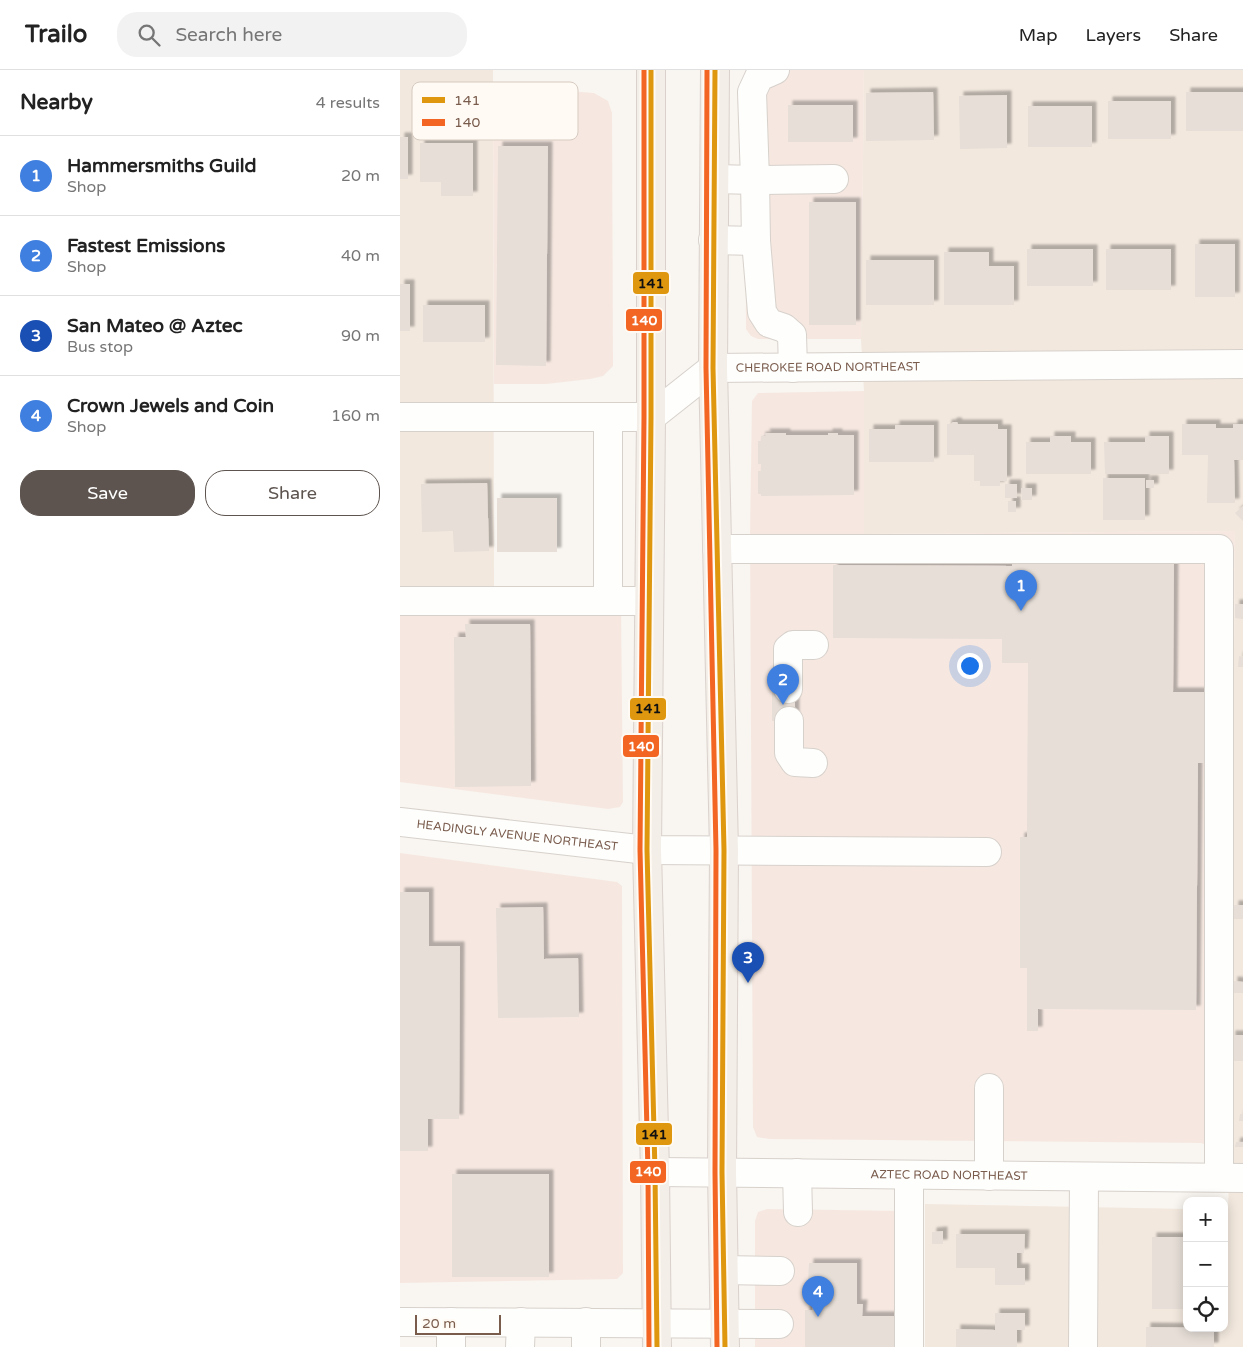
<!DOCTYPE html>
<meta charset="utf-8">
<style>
:root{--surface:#fff;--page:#f2f2f2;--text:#222;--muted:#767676;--line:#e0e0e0;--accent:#5d544f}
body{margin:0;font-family:"Varela Round",sans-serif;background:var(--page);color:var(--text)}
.controls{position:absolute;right:15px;bottom:15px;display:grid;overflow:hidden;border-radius:10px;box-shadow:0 2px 12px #0003}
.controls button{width:45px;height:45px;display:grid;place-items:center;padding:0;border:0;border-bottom:1px solid var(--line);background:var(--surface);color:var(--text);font:25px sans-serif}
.scale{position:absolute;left:15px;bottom:12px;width:86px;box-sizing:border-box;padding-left:5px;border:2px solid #7a5c4d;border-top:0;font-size:14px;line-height:18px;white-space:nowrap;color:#7a5c4d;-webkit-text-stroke:4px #fffaf3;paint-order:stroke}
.you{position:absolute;left:569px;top:595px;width:18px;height:18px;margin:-12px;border:4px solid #fff;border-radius:50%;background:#1a73e8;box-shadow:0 0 0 8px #1a73e833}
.badge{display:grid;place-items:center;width:32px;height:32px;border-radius:50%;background:var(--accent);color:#fff;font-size:16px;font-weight:700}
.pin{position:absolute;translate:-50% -41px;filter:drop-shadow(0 1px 2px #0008)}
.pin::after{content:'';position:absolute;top:26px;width:18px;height:15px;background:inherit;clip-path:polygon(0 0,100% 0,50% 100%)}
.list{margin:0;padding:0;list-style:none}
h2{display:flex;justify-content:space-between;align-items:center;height:65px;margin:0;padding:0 20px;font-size:21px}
h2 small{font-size:16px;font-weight:400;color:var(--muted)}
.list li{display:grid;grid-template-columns:32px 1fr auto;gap:15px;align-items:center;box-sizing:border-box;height:80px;padding:0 20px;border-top:1px solid var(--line)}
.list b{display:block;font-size:19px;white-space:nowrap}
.list p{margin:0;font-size:16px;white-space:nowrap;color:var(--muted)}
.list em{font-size:16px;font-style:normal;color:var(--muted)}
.actions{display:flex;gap:10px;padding:15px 20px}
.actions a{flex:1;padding:11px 0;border:1px solid var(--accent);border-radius:20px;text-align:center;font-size:18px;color:var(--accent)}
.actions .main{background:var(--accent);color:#fff}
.icon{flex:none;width:28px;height:28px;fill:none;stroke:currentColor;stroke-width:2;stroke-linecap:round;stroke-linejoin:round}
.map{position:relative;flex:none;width:843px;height:1277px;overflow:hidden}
header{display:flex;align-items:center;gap:30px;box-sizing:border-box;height:70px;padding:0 25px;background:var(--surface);border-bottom:1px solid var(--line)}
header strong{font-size:24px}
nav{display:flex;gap:28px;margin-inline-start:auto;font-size:18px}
.search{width:350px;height:45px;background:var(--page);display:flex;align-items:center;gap:12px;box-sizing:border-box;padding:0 18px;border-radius:20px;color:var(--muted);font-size:19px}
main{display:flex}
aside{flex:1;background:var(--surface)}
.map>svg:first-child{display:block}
.residential{fill:#f2e8de}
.commercial{fill:#f6e8e1}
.building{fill:#e6ded7;filter:url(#shadow)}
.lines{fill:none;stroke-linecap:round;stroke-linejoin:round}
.minor-casing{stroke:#d7d1cb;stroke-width:30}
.major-casing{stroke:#dad1cc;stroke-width:30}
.minor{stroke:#fefefd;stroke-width:28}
.major{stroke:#f3eee8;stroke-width:28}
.bus-1-casing{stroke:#fffaf3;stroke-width:9}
.bus-2-casing{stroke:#fffaf3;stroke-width:9}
.bus-1{stroke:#de970f;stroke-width:5}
.bus-2{stroke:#f26522;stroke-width:5}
.labels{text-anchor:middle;stroke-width:4;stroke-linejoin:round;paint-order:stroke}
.street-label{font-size:12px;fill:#7a5c4d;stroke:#fffaf3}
.key{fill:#fffaf3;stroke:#d7cbc1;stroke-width:1}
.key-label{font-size:14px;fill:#7a5c4d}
.line-badge{stroke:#fffaf3;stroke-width:2}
.badge-label{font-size:14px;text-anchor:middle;font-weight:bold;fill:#fff}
.pale-badge-label{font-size:14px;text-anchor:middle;font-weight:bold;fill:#111}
</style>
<header>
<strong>Trailo</strong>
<div class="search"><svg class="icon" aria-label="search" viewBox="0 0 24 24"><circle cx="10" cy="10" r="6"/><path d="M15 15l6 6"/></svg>Search here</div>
<nav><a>Map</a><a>Layers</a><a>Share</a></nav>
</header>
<main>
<aside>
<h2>Nearby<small>4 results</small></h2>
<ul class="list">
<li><span class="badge" style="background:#3f7fe0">1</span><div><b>Hammersmiths Guild</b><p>Shop</p></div><em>20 m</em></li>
<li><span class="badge" style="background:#3f7fe0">2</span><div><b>Fastest Emissions</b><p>Shop</p></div><em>40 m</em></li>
<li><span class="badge" style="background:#1a4fb4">3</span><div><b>San Mateo @ Aztec</b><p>Bus stop</p></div><em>90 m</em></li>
<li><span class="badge" style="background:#3f7fe0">4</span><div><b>Crown Jewels and Coin</b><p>Shop</p></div><em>160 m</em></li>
</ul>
<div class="actions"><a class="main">Save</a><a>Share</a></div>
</aside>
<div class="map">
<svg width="843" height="1277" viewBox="0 0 843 1277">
<defs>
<filter id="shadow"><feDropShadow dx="4.5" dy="-4.5" stdDeviation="1" flood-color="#0004"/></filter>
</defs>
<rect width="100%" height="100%" fill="#f9f5f0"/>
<path class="residential" d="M 0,0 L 93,0 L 94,518 L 0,519 Z
M 464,0 L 843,0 L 843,1277 L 525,1277 L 525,1134 L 787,1139 L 787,1258 L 824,1258 L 824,1140 L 828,1140 L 830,1083 L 835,461 L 464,464 L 464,321 L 461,269 Z"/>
<path class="commercial" d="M 347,0 L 464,0 L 461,269 L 358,269 L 351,266 L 346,259 L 345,3 Z
M 93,15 L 194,23 L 208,31 L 212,43 L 213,288 L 213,296 L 203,306 L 190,309 L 146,314 L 94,314 Z
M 464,321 L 464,464 L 835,461 L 830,1083 L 801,1073 L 369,1069 L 357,1067 L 353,1057 L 350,464 L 352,331 L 358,323 Z
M 0,519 L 221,538 L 223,732 L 220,737 L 208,739 L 0,712 Z
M 0,783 L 217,812 L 222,816 L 223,1203 L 217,1209 L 0,1213 Z
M 367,1139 L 504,1141 L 503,1277 L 355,1277 L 355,1151 L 358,1142 Z"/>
<path class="building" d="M 533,22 L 534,70 L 466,71 L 466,23 Z
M 786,22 L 843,22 L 843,61 L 786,61 Z
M 607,25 L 607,78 L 560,79 L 559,26 Z
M 708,31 L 771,31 L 771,69 L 708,69 Z
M 388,35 L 453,35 L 453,72 L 388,72 Z
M 628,36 L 692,36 L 692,77 L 628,77 Z
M 0,67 L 8,67 L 8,109 L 0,109 Z
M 20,73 L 73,73 L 73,126 L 41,126 L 41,112 L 20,112 Z
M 98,76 L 148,76 L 146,296 L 96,295 Z
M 409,132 L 456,132 L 456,255 L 409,255 Z
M 795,174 L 835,174 L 835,227 L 795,227 Z
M 627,179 L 693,179 L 693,216 L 627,216 Z
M 706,179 L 771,179 L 771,220 L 706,220 Z
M 544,182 L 589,182 L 589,196 L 614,196 L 614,235 L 544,235 Z
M 466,190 L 534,190 L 534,235 L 466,235 Z
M 0,214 L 10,214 L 10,261 L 0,261 Z
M 23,235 L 85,235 L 85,272 L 23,272 Z
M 553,352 L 557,352 L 558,354 L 598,354 L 598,359 L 607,359 L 607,411 L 600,411 L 600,416 L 580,416 L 580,411 L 574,411 L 574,385 L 547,385 L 547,354 L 551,354 Z
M 782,354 L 816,354 L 816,358 L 833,358 L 833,354 L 843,354 L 843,390 L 834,390 L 835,433 L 807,433 L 808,385 L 782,385 Z
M 495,355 L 534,355 L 534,392 L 469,392 L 469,359 L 495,359 Z
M 365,363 L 386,363 L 386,365 L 428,365 L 428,363 L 438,363 L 438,365 L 454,365 L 454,425 L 361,426 L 361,424 L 358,424 L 358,401 L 361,401 L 361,394 L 358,394 L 358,371 L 361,371 L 361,366 L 366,366 Z
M 650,366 L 671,366 L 671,372 L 691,372 L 691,404 L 626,404 L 626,372 L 650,372 Z
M 745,366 L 769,366 L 769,404 L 705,404 L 704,372 L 745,372 Z
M 703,408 L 745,408 L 745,450 L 703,450 Z
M 746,410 L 754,410 L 754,418 L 746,418 Z
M 87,413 L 89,481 L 54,482 L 53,461 L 22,462 L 21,414 Z
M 605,414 L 617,414 L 617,428 L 605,428 Z
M 621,418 L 632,418 L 632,430 L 622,430 Z
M 97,428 L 157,428 L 157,482 L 97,482 Z
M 608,431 L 616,431 L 616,442 L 608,442 Z
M 843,436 L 843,451 L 835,443 Z
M 612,489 L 774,490 L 773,622 L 807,622 L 806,693 L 798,693 L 796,940 L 638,939 L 638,961 L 627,961 L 627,898 L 620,898 L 620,767 L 627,767 L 628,593 L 602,593 L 602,569 L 433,568 L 433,495 L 612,496 Z
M 835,534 L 843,534 L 843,549 L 835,548 Z
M 65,554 L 130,554 L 131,716 L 55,717 L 54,567 L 66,567 Z
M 839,586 L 843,587 L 843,597 L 838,597 Z
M 372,619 L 395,619 L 395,651 L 372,651 Z
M 0,822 L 29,822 L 29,876 L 60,876 L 59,1049 L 28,1049 L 28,1081 L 0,1081 Z
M 834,835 L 843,835 L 843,849 L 834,849 Z
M 143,837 L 144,889 L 178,888 L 179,947 L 98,948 L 96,838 Z
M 833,911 L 843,912 L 843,923 L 833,923 Z
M 831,965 L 843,965 L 843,991 L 831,991 Z
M 840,1044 L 843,1044 L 843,1051 L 839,1051 Z
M 836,1072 L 843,1072 L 843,1077 L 835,1077 Z
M 52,1104 L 149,1104 L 149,1207 L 52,1207 Z
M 543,1161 L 543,1174 L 532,1174 L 532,1162 Z
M 556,1164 L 625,1164 L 624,1183 L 617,1183 L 617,1198 L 625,1198 L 625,1215 L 595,1215 L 595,1198 L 556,1198 Z
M 752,1167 L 787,1167 L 787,1239 L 752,1239 Z
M 409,1193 L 457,1193 L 457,1234 L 463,1234 L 462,1246 L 496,1246 L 496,1277 L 405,1277 L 405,1240 L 413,1240 L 408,1213 Z
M 595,1243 L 625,1243 L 625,1260 L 617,1260 L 617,1277 L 556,1277 L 556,1259 L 595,1260 Z
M 746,1257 L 814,1258 L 814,1277 L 746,1277 Z"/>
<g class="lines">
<g class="minor-casing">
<g id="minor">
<path d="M 375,0 L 359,7 L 352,22 L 355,110 L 434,109"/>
<path d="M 313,170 L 356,171 L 355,110 L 315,109"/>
<path d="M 356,171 L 362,242 L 369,253 L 384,258 L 392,265 L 393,298"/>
<path id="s1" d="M 0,347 L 251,347 L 313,298 L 843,294"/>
<path d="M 208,347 L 208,531"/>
<path d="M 317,479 L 819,479 L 819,1107"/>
<path d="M 0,531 L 249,531"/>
<path d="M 388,619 L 388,579 L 393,575 L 414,575"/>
<path d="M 389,651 L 389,683 L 395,692 L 413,693"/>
<path id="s2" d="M 0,752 L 247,780 L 587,782"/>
<path d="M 589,1018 L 589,1106"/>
<path id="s3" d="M 255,1102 L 843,1108"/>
<path d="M 397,1103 L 398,1142"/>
<path d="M 324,1200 L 380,1201"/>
<path d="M 0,1252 L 379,1254"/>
<path d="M 51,1252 L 51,1277"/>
<path d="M 186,1252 L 186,1277"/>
<path d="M 120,1277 L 121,1252"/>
<path d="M 509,1277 L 509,1105"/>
<path d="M 683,1277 L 684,1107"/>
</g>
</g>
<g class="major-casing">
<path id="major" d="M 251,0 L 251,347 L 247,780 L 255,1102 L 257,1277
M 315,0 L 313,298 L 324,780 L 322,1102 L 325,1277"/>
</g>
<use href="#minor" class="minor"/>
<use href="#major" class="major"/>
<g class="bus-1-casing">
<path id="bus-1" d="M 251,0 L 251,347 L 247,780 L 255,1102 L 257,1277
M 315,0 L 313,298 L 324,780 L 322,1102 L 325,1277"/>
</g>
<g class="bus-2-casing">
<path id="bus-2" d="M 244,0 L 244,347 L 240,780 L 248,1102 L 249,1277
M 307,0 L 306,298 L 316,780 L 315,1102 L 317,1277"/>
</g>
<use href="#bus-1" class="bus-1"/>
<use href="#bus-2" class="bus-2"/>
</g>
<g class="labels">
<g class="street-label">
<text dy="4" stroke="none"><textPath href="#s1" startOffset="445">CHEROKEE ROAD NORTHEAST</textPath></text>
<text dy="4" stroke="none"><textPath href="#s2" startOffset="118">HEADINGLY AVENUE NORTHEAST</textPath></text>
<text dy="4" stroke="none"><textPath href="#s3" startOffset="294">AZTEC ROAD NORTHEAST</textPath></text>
</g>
</g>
<rect x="12" y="12" width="166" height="58" rx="8" class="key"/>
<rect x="22" y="27" width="23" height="6" fill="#de970f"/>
<rect x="22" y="49" width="23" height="7" fill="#f26522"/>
<g class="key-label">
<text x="54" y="35">141</text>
<text x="54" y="57">140</text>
</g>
<g class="line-badge">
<rect x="232" y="201" width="38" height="24" rx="5" fill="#de970f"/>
<rect x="225" y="238" width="38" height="24" rx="5" fill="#f26522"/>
<rect x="229" y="627" width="38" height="24" rx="5" fill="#de970f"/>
<rect x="222" y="664" width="38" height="24" rx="5" fill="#f26522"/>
<rect x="235" y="1052" width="38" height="24" rx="5" fill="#de970f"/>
<rect x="229" y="1090" width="38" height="24" rx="5" fill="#f26522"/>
</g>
<g class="badge-label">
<text x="244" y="255">140</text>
<text x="241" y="681">140</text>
<text x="248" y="1106">140</text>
</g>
<g class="pale-badge-label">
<text x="251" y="218">141</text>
<text x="248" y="643">141</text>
<text x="254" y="1069">141</text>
</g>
</svg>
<div class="controls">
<button>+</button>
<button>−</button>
<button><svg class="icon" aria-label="locate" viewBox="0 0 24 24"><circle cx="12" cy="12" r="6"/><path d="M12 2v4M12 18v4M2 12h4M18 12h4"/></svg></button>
</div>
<div class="scale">20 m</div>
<div class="you"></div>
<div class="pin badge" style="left:621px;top:541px;background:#3f7fe0">1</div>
<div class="pin badge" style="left:383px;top:635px;background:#3f7fe0">2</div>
<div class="pin badge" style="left:348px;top:913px;background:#1a4fb4">3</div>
<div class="pin badge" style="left:418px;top:1247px;background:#3f7fe0">4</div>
</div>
</main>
